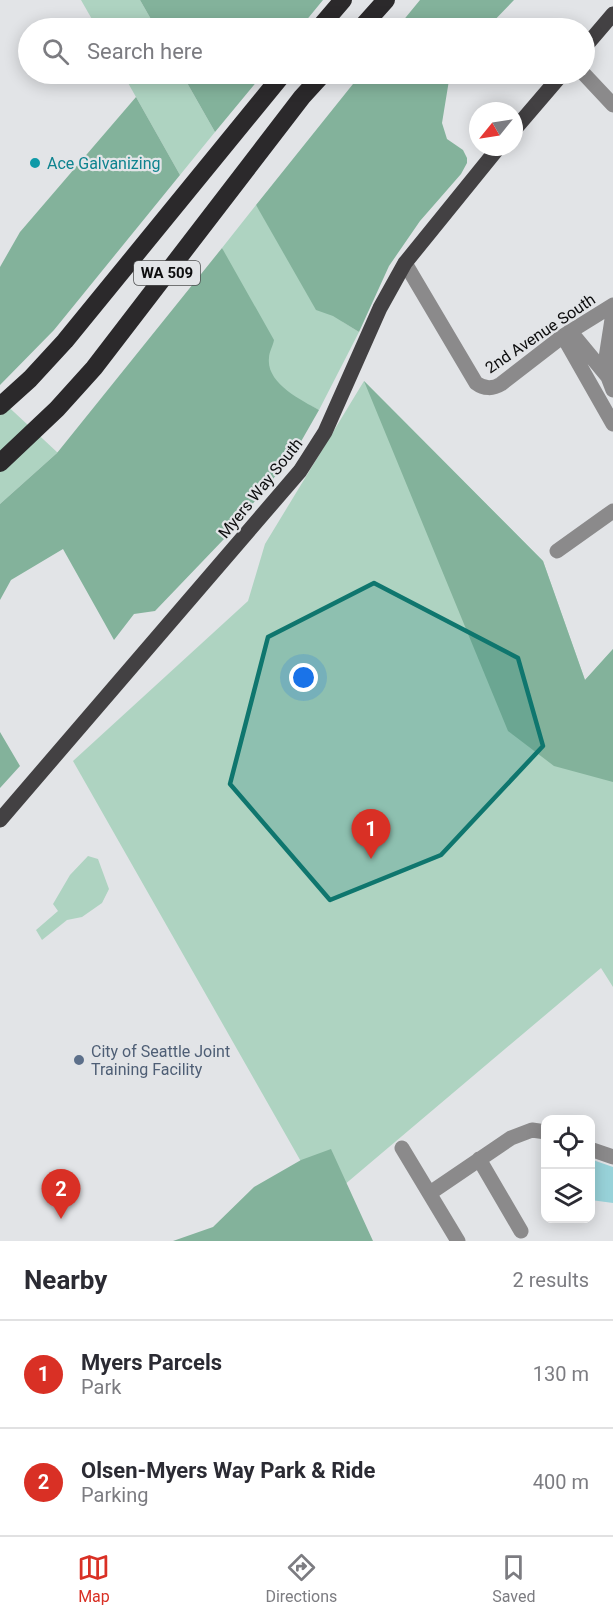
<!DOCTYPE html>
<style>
:root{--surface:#fff;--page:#f7f7f7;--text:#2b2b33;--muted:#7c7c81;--line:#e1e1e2;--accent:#d93025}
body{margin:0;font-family:Roboto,sans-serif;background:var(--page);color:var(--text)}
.controls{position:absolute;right:18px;bottom:18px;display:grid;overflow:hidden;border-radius:12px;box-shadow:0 3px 15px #0003}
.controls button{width:54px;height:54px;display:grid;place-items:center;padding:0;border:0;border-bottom:2px solid var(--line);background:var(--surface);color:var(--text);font:30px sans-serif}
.compass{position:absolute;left:469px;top:102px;width:54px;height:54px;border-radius:50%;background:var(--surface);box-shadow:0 3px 15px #0003;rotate:240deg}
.you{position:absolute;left:304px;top:678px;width:21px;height:21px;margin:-15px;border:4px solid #fff;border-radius:50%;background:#1a73e8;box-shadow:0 0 0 9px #1a73e833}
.badge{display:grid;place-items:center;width:39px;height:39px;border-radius:50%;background:var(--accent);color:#fff;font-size:20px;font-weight:700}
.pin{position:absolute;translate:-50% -50px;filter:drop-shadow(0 2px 3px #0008)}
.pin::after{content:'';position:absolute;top:32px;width:21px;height:18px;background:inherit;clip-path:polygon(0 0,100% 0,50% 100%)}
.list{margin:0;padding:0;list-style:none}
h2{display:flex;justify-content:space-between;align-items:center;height:78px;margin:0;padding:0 24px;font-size:26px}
h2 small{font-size:20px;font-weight:400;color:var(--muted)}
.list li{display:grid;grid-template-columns:39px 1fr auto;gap:18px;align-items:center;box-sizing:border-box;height:108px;padding:0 24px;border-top:2px solid var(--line)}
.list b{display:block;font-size:22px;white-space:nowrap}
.list p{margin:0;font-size:20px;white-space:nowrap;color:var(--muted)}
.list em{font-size:20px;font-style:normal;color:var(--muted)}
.icon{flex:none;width:33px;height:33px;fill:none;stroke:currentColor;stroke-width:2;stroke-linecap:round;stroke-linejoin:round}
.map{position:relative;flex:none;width:613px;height:1241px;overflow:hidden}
.search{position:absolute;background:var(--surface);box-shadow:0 3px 15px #0003;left:18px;right:18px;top:18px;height:66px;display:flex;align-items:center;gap:15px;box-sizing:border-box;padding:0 21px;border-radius:33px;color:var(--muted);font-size:22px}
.sheet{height:294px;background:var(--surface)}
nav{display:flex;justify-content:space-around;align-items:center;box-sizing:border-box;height:84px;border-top:2px solid var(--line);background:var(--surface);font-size:16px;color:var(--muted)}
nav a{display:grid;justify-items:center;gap:3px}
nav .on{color:var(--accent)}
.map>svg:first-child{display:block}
.green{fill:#aed3c1}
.forest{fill:#83b29b}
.water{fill:#98d2d9}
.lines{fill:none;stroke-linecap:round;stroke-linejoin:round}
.minor{stroke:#8b8a8b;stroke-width:15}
.major{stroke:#434143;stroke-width:15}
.highway{stroke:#2b292b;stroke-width:18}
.marked{fill:#0f766e;fill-opacity:0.2;stroke:#0f766e;stroke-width:4.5;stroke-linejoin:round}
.culture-dot{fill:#0f9aa8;stroke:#e2e4e7;stroke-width:2}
.service-dot{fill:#5c6f8a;stroke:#e2e4e7;stroke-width:2}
.labels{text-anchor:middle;stroke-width:4.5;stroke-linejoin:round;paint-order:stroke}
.shield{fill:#e2e4e7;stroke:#4d4e4f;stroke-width:1.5}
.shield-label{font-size:15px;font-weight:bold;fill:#0d0d0e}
.culture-label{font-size:16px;fill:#0d838f;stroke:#e2e4e7;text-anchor:start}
.street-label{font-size:16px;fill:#0d0d0e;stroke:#e2e4e7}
.service-label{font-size:16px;fill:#4e5e75;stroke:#e2e4e7;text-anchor:start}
</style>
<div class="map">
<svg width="613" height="1241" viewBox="0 0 613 1241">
<rect width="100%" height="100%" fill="#e2e4e7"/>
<path class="green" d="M 81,0 L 140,0 L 156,28 L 97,28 Z
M 123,74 L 182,74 L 215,132 L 180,175 Z
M 256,205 L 343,322 L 359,332 L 319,410 L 311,406 L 57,453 L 0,504 L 0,399 L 58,453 L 223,250 L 222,248 Z
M 364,381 L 543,561 L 585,680 L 613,649 L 613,987 L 601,968 L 324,1202 L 73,761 L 248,601 L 265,544 Z
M 88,856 L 98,859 L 109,889 L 102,903 L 82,917 L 67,920 L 42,940 L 36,930 L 58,911 L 53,904 L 70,875 Z"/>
<path class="forest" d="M 140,0 L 323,0 L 300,28 L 156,28 Z
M 420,0 L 514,0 L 487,28 L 397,28 Z
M 182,74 L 263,74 L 215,132 Z
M 361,74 L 450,74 L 442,123 L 447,139 L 463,150 L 467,158 L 467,163 L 461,174 L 420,221 L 389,266 L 359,332 L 333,316 L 316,310 L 256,205 Z
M 136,97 L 180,175 L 54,330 L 0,385 L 0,267 L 20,232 Z
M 222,248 L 274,340 C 273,346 269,352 269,358 C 266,383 301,400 319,410 L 295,452 L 224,539 L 155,611 L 134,614 L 114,640 L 63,549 L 11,580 L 0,600 L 0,504 L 57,453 Z
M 364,381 L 543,561 L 585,680 L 613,649 L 613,782 L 554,766 L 508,731 Z
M 0,732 L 20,766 L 0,788 Z
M 331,1149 L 373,1241 L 173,1241 L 213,1227 L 254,1187 L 301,1160 Z"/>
<path class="water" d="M 590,1159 L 613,1167 L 613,1203 L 591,1200 Z"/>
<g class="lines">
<path class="minor" d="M 584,74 L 613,105
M 405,263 L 476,383 C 484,389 493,389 501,384 L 563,336 L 613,305
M 570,331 L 608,377 L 613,390
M 563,336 L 613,424
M 608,375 L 606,358 L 613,313
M 557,551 L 613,511
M 402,1148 L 458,1241
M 590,1149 L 613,1157
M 479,1159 L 521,1231
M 430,1193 L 511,1138 L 532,1130 L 546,1132"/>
<path class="major" d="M 584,48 L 613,14
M 514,130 L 562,74
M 0,820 L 300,471 L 325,432 L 380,308 L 405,263 L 499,147"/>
<path class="highway" d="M 319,28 L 343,0
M 361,28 L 386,0
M 0,406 L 30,379 L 65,341 L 283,74
M 0,463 L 57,409 L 94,368 L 302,97 L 323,74"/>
</g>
<path class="marked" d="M 374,583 L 518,658 L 543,746 L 441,855 L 330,900 L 230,784 L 268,637 Z"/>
<circle class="culture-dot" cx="35" cy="163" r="6"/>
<circle class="service-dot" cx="79" cy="1060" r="6"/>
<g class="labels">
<rect class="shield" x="134" y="261" width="66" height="24" rx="4.5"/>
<g class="shield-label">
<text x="167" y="278">WA 509</text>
</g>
<g class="culture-label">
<text x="47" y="169">Ace Galvanizing</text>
</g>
<g class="street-label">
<text transform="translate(540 333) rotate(-34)" y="6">2nd Avenue South</text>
<text transform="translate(260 488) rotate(-51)" y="6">Myers Way South</text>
</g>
<g class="service-label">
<text x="91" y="1057">City of Seattle Joint<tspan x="91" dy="18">Training Facility</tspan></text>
</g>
</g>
</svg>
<div class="controls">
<button><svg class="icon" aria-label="locate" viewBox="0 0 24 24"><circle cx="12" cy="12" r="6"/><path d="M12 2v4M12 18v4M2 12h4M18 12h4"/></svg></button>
<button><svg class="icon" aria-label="layers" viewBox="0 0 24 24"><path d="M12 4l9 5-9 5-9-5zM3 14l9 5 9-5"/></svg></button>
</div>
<svg class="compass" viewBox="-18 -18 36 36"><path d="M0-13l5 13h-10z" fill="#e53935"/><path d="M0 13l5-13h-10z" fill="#7c7c81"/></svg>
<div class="you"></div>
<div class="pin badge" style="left:371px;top:859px">1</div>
<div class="pin badge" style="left:61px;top:1219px">2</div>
<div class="search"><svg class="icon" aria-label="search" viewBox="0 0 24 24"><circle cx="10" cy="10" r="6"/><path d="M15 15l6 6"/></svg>Search here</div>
</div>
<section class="sheet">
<h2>Nearby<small>2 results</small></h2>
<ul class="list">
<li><span class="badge">1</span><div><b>Myers Parcels</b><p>Park</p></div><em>130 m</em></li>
<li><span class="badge">2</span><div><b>Olsen-Myers Way Park &amp; Ride</b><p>Parking</p></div><em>400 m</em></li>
</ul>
</section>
<nav>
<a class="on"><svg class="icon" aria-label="map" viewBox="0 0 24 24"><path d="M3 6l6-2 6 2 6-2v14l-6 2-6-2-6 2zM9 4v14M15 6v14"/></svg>Map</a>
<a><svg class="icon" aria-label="directions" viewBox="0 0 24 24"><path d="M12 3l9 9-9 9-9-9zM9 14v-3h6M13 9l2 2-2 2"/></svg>Directions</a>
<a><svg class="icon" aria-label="saved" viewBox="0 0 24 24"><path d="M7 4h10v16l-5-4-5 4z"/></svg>Saved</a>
</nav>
